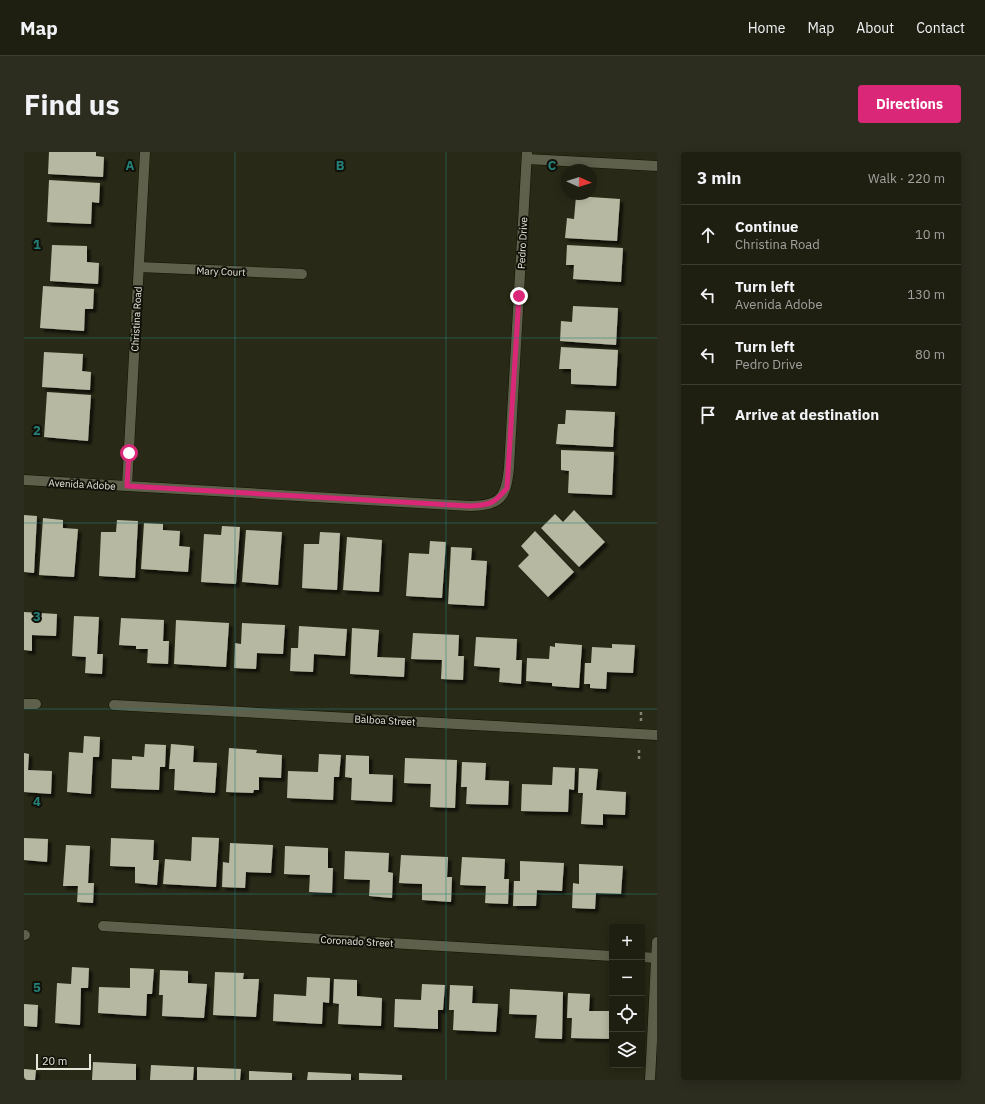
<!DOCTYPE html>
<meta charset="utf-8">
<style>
:root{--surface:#1f1f11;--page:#2c2c1f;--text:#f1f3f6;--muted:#a1a29f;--line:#3c3d31;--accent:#db2777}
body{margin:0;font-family:"IBM Plex Sans",sans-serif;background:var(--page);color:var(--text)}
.controls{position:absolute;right:12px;bottom:12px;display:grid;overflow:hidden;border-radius:4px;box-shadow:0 2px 10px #0003}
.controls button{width:36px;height:36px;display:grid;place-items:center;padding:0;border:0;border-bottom:1px solid var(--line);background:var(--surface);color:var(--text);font:20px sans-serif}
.compass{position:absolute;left:537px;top:12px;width:36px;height:36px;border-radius:50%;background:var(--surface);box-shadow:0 2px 10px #0003;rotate:93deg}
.scale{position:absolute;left:12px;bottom:10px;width:55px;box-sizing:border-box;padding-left:4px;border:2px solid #e5e6da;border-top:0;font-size:11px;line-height:14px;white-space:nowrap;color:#e5e6da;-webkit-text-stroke:3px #111109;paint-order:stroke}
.stop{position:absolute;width:12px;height:12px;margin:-9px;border:3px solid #db2777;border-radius:50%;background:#fff}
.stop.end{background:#db2777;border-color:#fff;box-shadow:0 1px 4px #0008}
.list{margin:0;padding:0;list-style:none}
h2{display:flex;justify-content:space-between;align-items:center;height:52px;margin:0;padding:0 16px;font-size:17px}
h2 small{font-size:13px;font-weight:400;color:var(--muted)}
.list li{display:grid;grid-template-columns:26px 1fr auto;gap:12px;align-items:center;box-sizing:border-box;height:60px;padding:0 16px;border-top:1px solid var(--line)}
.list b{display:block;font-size:15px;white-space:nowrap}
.list p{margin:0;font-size:13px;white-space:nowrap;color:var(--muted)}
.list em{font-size:13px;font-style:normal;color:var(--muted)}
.icon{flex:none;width:22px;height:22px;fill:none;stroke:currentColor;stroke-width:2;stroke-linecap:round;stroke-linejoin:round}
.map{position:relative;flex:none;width:633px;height:928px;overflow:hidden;border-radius:4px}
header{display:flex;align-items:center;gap:24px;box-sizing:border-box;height:56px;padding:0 20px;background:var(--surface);border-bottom:1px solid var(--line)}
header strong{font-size:19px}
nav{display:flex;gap:22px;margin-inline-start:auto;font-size:14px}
.intro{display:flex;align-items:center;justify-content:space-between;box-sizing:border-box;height:96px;padding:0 24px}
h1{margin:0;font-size:28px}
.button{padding:10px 18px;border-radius:4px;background:var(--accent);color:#fff;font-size:14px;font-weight:700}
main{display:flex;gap:24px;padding:0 24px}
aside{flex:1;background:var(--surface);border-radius:4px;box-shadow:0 2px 10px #0003}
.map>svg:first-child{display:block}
.building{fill:#b6b8a1;filter:url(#shadow)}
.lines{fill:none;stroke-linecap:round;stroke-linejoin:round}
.minor-casing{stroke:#111202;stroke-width:11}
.secondary-casing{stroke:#111202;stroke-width:11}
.path{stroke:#848475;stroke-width:2.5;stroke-dasharray:3 3;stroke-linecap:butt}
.minor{stroke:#5e604b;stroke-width:10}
.secondary{stroke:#5e604b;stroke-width:10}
.route{stroke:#db2777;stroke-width:5}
.grid{fill:none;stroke:#248179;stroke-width:1;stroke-opacity:0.55}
.labels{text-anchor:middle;stroke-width:4;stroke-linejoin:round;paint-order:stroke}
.street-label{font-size:10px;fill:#e5e6da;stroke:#111109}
.grid-label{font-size:13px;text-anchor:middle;font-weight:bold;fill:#248179;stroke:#111109;stroke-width:4;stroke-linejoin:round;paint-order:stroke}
</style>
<header>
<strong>Map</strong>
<nav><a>Home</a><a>Map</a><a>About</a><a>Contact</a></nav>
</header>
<div class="intro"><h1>Find us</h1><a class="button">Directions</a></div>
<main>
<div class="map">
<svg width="633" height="928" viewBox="0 0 633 928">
<defs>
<filter id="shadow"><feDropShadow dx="3.5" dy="3.5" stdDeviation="1" flood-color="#0009"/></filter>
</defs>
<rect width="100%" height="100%" fill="#292917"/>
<path class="building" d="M 25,0 L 72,0 L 72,4 L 80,5 L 79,25 L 24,22 Z
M 25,28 L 76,31 L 75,51 L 68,50 L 67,72 L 23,70 Z
M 552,44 L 596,47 L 593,89 L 541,86 L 543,66 L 550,67 Z
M 28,93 L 63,94 L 63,110 L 75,111 L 74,132 L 26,129 Z
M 543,93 L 599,96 L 597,130 L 549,127 L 550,113 L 542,113 Z
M 19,134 L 70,137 L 69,157 L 61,157 L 60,179 L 16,176 Z
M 549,154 L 594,156 L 592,193 L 536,189 L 537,169 L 548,170 Z
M 537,195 L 594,198 L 592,234 L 547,232 L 547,217 L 535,217 Z
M 20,200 L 59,202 L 58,219 L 67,220 L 66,238 L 18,235 Z
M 23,240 L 67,243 L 64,289 L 20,285 Z
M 542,258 L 591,260 L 589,295 L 532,292 L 534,272 L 541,272 Z
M 537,298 L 590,300 L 588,343 L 544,341 L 545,319 L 537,318 Z
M 550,358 L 581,390 L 555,415 L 517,376 L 531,362 L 539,370 Z
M 0,363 L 13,364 L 10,421 L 0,420 Z
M 19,366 L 39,368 L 39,376 L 54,377 L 50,425 L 15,423 Z
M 93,368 L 114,369 L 111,426 L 75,424 L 77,380 L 92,380 Z
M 120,371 L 139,372 L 139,378 L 156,379 L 155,394 L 166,395 L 164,420 L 117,417 Z
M 198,374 L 216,375 L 212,432 L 177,430 L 180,382 L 197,383 Z
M 222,378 L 258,380 L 254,433 L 218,430 Z
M 511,379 L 550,420 L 524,445 L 494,414 L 505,403 L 497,394 Z
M 296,380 L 316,381 L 313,438 L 278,436 L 280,392 L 295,392 Z
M 323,385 L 358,388 L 355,440 L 319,438 Z
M 406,389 L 422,390 L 418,446 L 382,444 L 385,401 L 405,402 Z
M 427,395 L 448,396 L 447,408 L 463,409 L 460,454 L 424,452 Z
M 0,460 L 33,462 L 32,484 L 8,483 L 8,499 L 0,498 Z
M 50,464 L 75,465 L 73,502 L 79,502 L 78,522 L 61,521 L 62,505 L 48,504 Z
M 97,466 L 140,468 L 139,489 L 145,489 L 144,512 L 123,511 L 124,497 L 112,497 L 112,494 L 95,493 Z
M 152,468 L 205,471 L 202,515 L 150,512 Z
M 218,471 L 261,473 L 259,502 L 233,501 L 232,517 L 210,516 L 211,491 L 217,492 Z
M 275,474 L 323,477 L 321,504 L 290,502 L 289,520 L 266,519 L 267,496 L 274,496 Z
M 328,476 L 355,478 L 353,505 L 381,506 L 380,525 L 326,522 Z
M 389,481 L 435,483 L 434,504 L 440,504 L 439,528 L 417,527 L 418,508 L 387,507 Z
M 452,485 L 493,487 L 492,508 L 498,508 L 497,532 L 475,530 L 476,516 L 450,514 Z
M 531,491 L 558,493 L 555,536 L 528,534 L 528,531 L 502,529 L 503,506 L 525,507 L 526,494 L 531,495 Z
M 588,492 L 611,493 L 609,521 L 583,520 L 582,537 L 566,536 L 566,532 L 560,532 L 561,511 L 567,511 L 568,495 L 588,496 Z
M 60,584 L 76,585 L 75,605 L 69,605 L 67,642 L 43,640 L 45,600 L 59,601 Z
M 121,592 L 142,593 L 141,615 L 136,615 L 135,638 L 87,636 L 88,607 L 108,608 L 108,604 L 120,605 Z
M 147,592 L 170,594 L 169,610 L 193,611 L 191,641 L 150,638 L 151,617 L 145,617 Z
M 205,596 L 233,598 L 232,601 L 258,603 L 257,626 L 235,625 L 235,638 L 230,638 L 229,641 L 202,640 Z
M 0,601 L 5,602 L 4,618 L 28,619 L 27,642 L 0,640 Z
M 295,602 L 317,603 L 315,625 L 310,625 L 309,648 L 263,646 L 264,619 L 294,620 Z
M 322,603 L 345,604 L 345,622 L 369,623 L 368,650 L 327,648 L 328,626 L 321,625 Z
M 381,606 L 433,608 L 431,656 L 406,655 L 407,632 L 380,631 Z
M 438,610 L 462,611 L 461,628 L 485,629 L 484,653 L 442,652 L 443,635 L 437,635 Z
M 529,615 L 551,616 L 550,638 L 545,637 L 544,660 L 497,659 L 498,632 L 528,633 Z
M 555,616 L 574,617 L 572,638 L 602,640 L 601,663 L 579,662 L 579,673 L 557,672 L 559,641 L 554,641 Z
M 168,685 L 195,686 L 192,735 L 139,732 L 141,707 L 167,709 Z
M 0,686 L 24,687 L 23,710 L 0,708 Z
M 87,686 L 130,688 L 129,708 L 135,708 L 133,733 L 111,731 L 111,715 L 86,714 Z
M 206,691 L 249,693 L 247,721 L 222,720 L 221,736 L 198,735 L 199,710 L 205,711 Z
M 42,693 L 66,694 L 64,731 L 70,731 L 69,751 L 53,750 L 54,734 L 39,734 Z
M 261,694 L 304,696 L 304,716 L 309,716 L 308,741 L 285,740 L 286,723 L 260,722 Z
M 321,699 L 365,701 L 364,720 L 369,721 L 368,746 L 345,744 L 346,728 L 320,727 Z
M 377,703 L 424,705 L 423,725 L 428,725 L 427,750 L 398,748 L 398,732 L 375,731 Z
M 438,705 L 481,707 L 480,727 L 485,727 L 484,752 L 461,751 L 462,734 L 436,733 Z
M 496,709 L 540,711 L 538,739 L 513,738 L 512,754 L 489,754 L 490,729 L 496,729 Z
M 555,712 L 599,714 L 597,742 L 572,741 L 571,757 L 548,756 L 549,731 L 555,732 Z
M 48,815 L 65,816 L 64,836 L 57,836 L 56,873 L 31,871 L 33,831 L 47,832 Z
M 106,816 L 130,817 L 128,842 L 123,842 L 122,864 L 74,861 L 75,835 L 106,836 Z
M 136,818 L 164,819 L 164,831 L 183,832 L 180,866 L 138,864 L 139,843 L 135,843 Z
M 191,820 L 220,821 L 219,827 L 235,827 L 232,865 L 189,863 Z
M 283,825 L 306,826 L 305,851 L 299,850 L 298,872 L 249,869 L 250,842 L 282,844 Z
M 310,827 L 333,828 L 333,844 L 358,846 L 357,874 L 314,872 L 315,852 L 309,851 Z
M 398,832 L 421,833 L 419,858 L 414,858 L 414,877 L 370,875 L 371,847 L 397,848 Z
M 426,833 L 449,834 L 448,851 L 474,852 L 472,880 L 429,878 L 430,858 L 425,858 Z
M 486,837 L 539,840 L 538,887 L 511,886 L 513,863 L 485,862 Z
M 544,841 L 566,842 L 565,859 L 588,859 L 588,887 L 547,886 L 548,866 L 543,866 Z
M 0,852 L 14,853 L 13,875 L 0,874 Z
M 69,910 L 112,912 L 112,928 L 68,928 Z
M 127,913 L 170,915 L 169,928 L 126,928 Z
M 173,915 L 217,917 L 216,928 L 173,928 Z
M 0,917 L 12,918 L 11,928 L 0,928 Z
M 225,919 L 268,921 L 268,928 L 225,928 Z
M 284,920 L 327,922 L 327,928 L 283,928 Z
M 335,921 L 378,923 L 378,928 L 335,928 Z"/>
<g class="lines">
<g class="minor-casing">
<path id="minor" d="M 503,7 L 633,14
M 115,115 L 278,122
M 0,328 L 446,354 C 477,353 482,346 485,316 L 503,0
M 103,334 L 121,0
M 0,552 L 12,552
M 90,553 L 633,583
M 79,774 L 588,804
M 0,783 L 1,783
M 618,805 L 632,806"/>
</g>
<g class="secondary-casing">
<path id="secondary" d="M 626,928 L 633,790"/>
</g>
<path class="path" d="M 617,569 L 617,557
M 615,607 L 615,596"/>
<use href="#minor" class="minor"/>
<use href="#secondary" class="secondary"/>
</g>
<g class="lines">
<path class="route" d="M 105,301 L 103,334 L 446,354 C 466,353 470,352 483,336 L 495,144"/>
</g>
<path class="grid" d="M 211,0 L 211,928M 422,0 L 422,928M 0,186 L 633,186M 0,371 L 633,371M 0,557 L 633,557M 0,742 L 633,742"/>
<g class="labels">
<g class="street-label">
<text transform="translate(498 91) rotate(-87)" y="4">Pedro Drive</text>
<text transform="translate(197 119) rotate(2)" y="4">Mary Court</text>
<text transform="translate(112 167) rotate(-87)" y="4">Christina Road</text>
<text transform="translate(58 332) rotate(3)" y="4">Avenida Adobe</text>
<text transform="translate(361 568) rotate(3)" y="4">Balboa Street</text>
<text transform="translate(333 789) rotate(3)" y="4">Coronado Street</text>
</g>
</g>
<g class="grid-label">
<text x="106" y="18">A</text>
<text x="316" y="18">B</text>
<text x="528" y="18">C</text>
<text x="13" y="97">1</text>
<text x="13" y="283">2</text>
<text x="13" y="469">3</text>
<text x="13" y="654">4</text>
<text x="13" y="840">5</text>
</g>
</svg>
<div class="controls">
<button>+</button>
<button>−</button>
<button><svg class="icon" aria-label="locate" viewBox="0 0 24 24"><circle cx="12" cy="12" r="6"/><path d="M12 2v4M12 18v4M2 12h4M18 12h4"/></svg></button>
<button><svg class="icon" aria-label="layers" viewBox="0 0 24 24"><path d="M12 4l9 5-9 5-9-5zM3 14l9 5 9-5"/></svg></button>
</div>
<svg class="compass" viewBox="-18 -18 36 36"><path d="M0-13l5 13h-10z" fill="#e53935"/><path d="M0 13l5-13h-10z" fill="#a1a29f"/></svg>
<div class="scale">20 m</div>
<div class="stop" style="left:105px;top:301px"></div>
<div class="stop end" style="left:495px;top:144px"></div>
</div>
<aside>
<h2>3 min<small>Walk · 220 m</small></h2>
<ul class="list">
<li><svg class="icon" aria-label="ahead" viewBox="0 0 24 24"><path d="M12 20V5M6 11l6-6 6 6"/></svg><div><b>Continue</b><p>Christina Road</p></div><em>10 m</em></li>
<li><svg class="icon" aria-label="left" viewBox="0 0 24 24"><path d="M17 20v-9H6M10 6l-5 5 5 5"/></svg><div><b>Turn left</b><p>Avenida Adobe</p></div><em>130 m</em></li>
<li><svg class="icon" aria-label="left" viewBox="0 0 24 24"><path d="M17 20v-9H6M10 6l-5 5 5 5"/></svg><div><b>Turn left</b><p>Pedro Drive</p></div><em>80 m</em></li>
<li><svg class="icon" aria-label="arrive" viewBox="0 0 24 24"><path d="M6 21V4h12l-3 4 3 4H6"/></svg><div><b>Arrive at destination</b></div></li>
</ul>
</aside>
</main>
